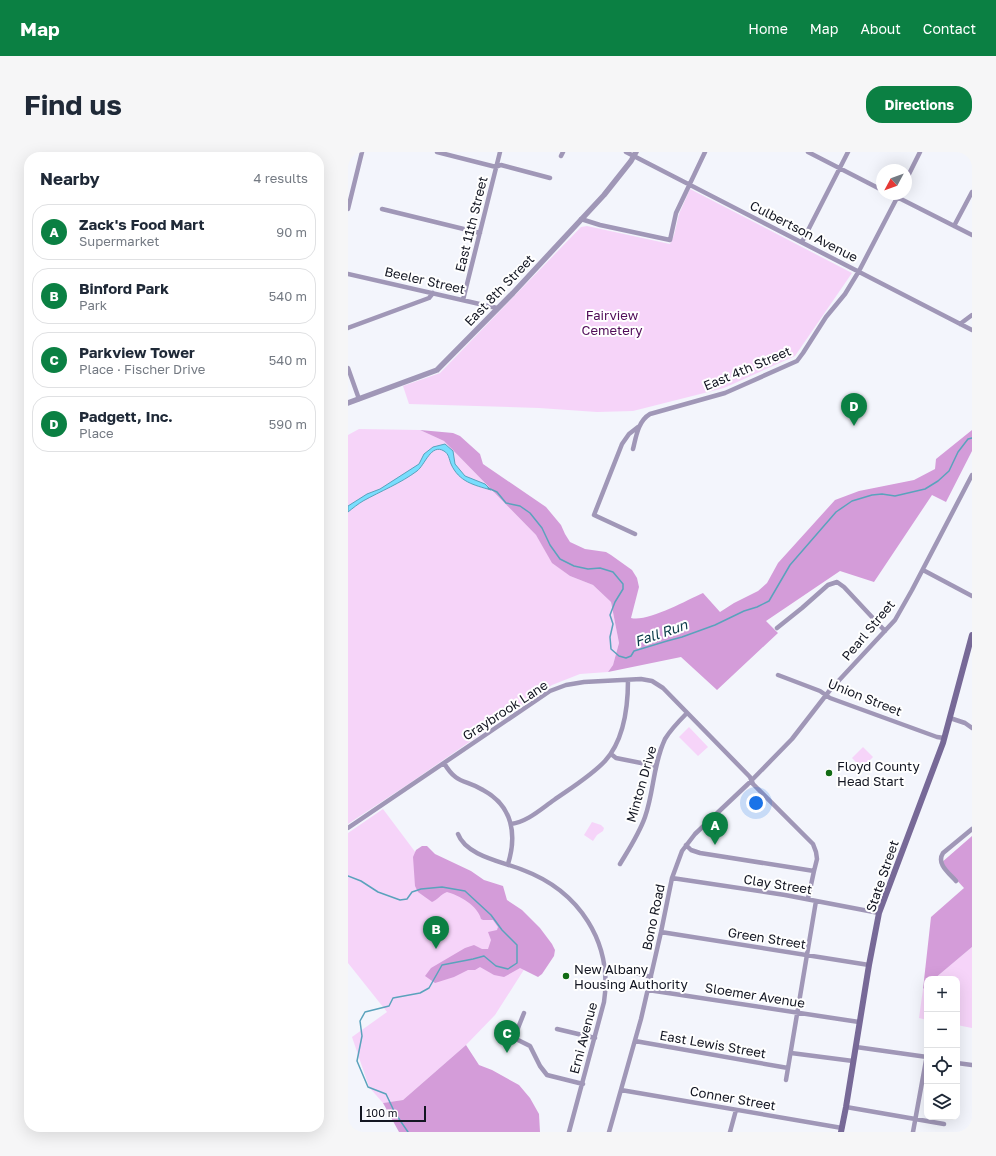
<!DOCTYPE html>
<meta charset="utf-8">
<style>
:root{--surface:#fff;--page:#f6f6f7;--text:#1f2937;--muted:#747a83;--line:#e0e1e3;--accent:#0b8043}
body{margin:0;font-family:"Golos Text",sans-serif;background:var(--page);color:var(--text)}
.controls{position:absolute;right:12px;bottom:12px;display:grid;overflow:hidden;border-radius:8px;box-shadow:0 4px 16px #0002}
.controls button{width:36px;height:36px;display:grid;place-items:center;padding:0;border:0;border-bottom:1px solid var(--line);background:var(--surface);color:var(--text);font:20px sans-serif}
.compass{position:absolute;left:528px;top:12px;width:36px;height:36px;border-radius:50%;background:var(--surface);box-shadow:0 4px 16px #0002;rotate:229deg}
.scale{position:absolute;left:12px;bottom:10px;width:66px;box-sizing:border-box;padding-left:4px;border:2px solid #131622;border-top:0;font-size:11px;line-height:14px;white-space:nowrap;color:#131622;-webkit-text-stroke:3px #fff;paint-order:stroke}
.you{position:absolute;left:408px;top:651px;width:14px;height:14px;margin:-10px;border:3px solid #fff;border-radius:50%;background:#1a73e8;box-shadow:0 0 0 6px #1a73e833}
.badge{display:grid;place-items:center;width:26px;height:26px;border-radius:50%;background:var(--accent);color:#fff;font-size:13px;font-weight:700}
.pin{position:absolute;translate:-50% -33px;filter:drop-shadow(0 1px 2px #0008)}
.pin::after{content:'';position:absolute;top:21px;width:14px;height:12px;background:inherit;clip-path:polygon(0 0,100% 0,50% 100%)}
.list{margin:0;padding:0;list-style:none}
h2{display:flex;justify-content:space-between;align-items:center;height:52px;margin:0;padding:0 16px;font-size:17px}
h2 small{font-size:13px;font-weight:400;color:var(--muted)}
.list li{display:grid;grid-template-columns:26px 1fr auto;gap:12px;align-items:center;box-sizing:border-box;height:56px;margin:0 8px 8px;padding:0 8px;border:1px solid var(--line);border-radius:16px}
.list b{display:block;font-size:15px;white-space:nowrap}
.list p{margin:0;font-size:13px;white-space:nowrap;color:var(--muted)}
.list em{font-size:13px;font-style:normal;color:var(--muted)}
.icon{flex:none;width:22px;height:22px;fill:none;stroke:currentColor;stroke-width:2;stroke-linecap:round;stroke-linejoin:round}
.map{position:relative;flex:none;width:624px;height:980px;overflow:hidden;border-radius:16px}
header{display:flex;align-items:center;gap:24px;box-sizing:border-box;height:56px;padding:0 20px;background:var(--accent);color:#fff}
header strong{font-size:19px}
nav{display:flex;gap:22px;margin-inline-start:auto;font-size:14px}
.intro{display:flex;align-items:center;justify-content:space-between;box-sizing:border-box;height:96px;padding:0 24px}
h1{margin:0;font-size:28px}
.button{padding:10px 18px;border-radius:16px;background:var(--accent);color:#fff;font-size:14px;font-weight:700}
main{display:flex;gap:24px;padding:0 24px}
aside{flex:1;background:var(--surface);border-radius:16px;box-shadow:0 4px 16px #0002}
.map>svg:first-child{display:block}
.green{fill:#f6d4f9}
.forest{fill:#d49cd9}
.water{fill:#78defe;stroke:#5aa2bc}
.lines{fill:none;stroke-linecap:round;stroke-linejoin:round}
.stream{stroke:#5aa2bc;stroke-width:1.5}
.minor{stroke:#a097b7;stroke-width:4.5}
.tertiary{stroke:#a097b7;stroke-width:5.5}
.secondary{stroke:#776997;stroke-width:6}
.poi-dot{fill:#116b14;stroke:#fff;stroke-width:1.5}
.labels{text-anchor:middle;stroke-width:4;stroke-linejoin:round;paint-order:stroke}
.street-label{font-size:13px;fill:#131622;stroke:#fff}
.park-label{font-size:13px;fill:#500c58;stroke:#fff}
.poi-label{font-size:13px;fill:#131622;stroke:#fff;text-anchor:start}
.water-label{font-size:14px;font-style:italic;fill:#093a47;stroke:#fff}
</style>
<header>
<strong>Map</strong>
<nav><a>Home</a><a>Map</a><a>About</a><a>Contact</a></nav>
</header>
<div class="intro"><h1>Find us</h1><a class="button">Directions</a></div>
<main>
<aside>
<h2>Nearby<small>4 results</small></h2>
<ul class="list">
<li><span class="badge">A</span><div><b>Zack's Food Mart</b><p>Supermarket</p></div><em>90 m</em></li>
<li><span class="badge">B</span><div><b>Binford Park</b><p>Park</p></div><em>540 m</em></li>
<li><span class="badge">C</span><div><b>Parkview Tower</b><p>Place · Fischer Drive</p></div><em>540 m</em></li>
<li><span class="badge">D</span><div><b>Padgett, Inc.</b><p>Place</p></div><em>590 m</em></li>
</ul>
</aside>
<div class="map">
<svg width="624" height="980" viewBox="0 0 624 980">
<rect width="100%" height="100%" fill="#f3f5fc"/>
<path class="green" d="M 342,37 L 504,121 L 447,204 L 376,236 L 285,259 L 249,260 L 191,256 L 61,252 L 55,234 L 92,221 L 233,75 L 239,74 L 322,92 L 326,83 L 331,62 Z
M 11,277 L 72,278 L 96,289 L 188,383 L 205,411 L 222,424 L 245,433 L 263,450 L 271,491 L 265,513 L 260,520 L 232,522 L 204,533 L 62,631 L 0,672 L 0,283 Z
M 341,575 L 360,595 L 350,604 L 331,585 Z
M 515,595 L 525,605 L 514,616 L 504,606 Z
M 35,657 L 68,701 L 174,783 L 177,816 L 147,863 L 118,893 L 55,948 L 35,951 L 21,935 L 4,885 L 39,860 L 0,811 L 0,681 Z
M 244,670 L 253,673 L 256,676 L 255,679 L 249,683 L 245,689 L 236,683 Z
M 624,795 L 624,876 L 609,873 L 609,827 L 586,827 Z
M 579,833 L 579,868 L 571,866 L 575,837 Z"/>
<path class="forest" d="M 72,278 L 105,281 L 112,284 L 132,302 L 135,312 L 198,355 L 213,373 L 217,382 L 222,390 L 237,397 L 258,400 L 263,403 L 284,418 L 289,426 L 291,435 L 283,466 C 300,470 337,449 355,441 L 372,460 L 386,451 L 410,439 L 419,431 L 430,411 L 487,348 L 511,339 L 566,328 L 587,317 L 588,307 L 624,278 L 624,299 L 598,350 L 584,343 L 526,430 L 492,419 L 418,469 L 430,481 L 369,538 L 333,505 L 260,520 L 265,513 L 271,491 L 263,450 L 245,433 L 222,424 L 204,411 L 188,383 L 96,289 Z
M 624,684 L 624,795 L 586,827 L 579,827 L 579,833 L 575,837 L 583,765 L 616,736 L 593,711 Z
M 74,694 L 79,694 L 87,702 L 123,719 L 136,728 L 155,734 L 159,748 L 174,758 L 192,776 L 204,792 L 207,798 L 206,804 L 194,822 L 190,825 L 172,816 L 156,825 L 146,823 L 132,815 L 127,818 L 120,818 L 106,825 L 87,831 L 77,824 L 83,816 L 117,796 L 126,793 L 134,797 L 140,797 L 143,788 L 140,780 L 149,778 L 150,775 L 145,768 L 135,768 L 133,767 C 130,754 111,743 99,740 C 93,742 88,749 84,750 L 70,740 L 67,734 L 65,705 L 68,698 Z
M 118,893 L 131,913 L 144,918 L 171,933 L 182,946 L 191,962 L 192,980 L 51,980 L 35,951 L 55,948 Z"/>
<path class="water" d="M 97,292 L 105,299 L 107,312 L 117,324 L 137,332 L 143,338 C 126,333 111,330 103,312 C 101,307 101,302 96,299 C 83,291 77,313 69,319 C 53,331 33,339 15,349 C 10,352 5,356 0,360 L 0,354 L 19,342 L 32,337 L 71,312 L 76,302 L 85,295 Z"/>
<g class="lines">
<path class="stream" d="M 140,336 L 149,340 L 158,351 L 172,354 L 182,361 L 194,376 L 202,393 L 212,407 L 226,414 L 240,417 L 252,416 L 265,420 L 275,432 L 275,437 L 267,450 L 262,463 L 265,472 L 262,485 L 263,497 L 271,504 L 278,506 L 283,504 L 286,499 L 319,489 L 334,485 L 367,473 L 396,459 L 409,455 L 421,449 L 442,413 L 488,360 L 504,349 L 524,343 L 534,342 L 547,344 L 577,337 L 590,329 L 601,319 L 610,300 L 620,287 L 624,286
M 0,724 L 13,729 L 30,740 L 52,748 L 59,747 L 64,740 L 73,737 L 94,735 L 117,739 L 143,763 L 154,778 L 169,793 L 169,811 L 160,817 L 148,814 L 136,804 L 125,807 L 94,813 L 81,836 L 72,841 L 45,846 L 41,854 L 17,860 L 12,869 L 14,884 L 9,909 L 20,935 L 38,942 L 47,961 L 60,980"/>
<path class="minor" d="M 89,0 L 148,15 L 153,13 L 202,26
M 278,0 L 624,178
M 460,0 L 534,38
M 213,4 L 215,0
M 558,28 L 572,0
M 543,42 L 624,83
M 0,57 L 14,0
M 34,57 L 132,81
M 233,67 L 252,73 L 322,88 L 328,61 L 357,0
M 606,74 L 624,40
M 454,90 L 500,0
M 0,122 L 149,156
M 115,148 L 152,0
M 612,172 L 624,163
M 0,176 L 81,146 L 85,141
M 0,216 L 11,247
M 285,297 C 288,285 290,269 302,262 L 377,241 L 449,209 L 455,201 L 478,165 L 497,142 L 511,119 L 551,42
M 287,382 L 246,363 L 274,292 L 281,282 L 290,275
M 575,418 L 624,444
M 429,476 L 454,456 L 480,433 L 489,430 L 496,435 L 537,479
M 430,523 L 472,539 L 482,546 L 589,585 L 596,586
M 602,566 L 617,571 L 624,576
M 263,602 L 268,606 L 308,614
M 96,611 C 109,633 117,627 135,638 C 165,654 169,683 160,712
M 163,672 C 179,670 193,657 206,648 C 223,636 243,624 257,609 C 276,588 280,555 280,528
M 0,676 L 202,539 L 218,533 L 236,530 L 293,527 L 304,529 L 315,536 L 402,625 L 405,632 L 465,692 L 468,700 L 469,707 L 466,719
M 110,682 C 118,704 156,710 175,718 C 231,739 265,790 256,850 L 221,980
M 338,693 L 343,698 L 352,701 L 466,719 L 460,747
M 272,712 C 281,697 291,682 297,665 C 306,640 305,612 317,587 C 323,577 331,569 339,561
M 324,726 L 437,743 L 531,761
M 608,729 C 601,721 588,712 595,701 L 624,677
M 313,780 L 521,813
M 257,820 L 284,820 L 303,825
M 300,838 L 511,870
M 176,861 L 166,886 L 182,894 L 192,914 L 199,923 L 235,932
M 209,877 L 247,886
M 287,889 L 440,916
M 508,895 L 579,905
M 443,901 L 505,909
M 609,911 L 624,913
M 438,928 L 468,749
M 273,938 L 494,976
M 498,955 L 596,972
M 261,980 L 293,867 L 313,780 L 324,726 L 334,699 L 347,682 L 400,632 L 444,587 L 482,538 L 547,468 L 564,438 L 624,323
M 382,980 L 388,958
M 565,980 L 579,903"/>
<path class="tertiary" d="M 0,251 L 89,218 L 165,141 L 256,43 L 283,9 L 288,0"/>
<path class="secondary" d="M 493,980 L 498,955 L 521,813 L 531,761 L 595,591 L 624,483"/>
</g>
<g class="poi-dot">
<circle cx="481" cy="621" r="4"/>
<circle cx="218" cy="824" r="4"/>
</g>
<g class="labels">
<g class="street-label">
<text transform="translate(123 72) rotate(-76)" y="5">East 11th Street</text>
<text transform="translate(456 79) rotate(27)" y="5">Culbertson Avenue</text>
<text transform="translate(77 128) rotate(13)" y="5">Beeler Street</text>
<text transform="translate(151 138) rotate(-46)" y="5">East 8th Street</text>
<text transform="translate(399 216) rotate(-23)" y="5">East 4th Street</text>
<text transform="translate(520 478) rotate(-50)" y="5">Pearl Street</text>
<text transform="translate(517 545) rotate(22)" y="5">Union Street</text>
<text transform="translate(157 558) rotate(-33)" y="5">Graybrook Lane</text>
<text transform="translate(293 632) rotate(-74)" y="5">Minton Drive</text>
<text transform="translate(534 724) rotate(-71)" y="5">State Street</text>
<text transform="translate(430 732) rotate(9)" y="5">Clay Street</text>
<text transform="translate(305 765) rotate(-78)" y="5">Bono Road</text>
<text transform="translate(419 786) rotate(9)" y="5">Green Street</text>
<text transform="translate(407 843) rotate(9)" y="5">Sloemer Avenue</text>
<text transform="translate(235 886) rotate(-75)" y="5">Erni Avenue</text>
<text transform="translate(365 892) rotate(10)" y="5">East Lewis Street</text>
<text transform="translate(385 946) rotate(10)" y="5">Conner Street</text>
</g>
<g class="park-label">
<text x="264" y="168">Fairview<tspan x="264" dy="15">Cemetery</tspan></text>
</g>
<g class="poi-label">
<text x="489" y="619">Floyd County<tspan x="489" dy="15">Head Start</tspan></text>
<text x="226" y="822">New Albany<tspan x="226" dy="15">Housing Authority</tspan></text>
</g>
<g class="water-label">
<text transform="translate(313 481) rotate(-19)" y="5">Fall Run</text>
</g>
</g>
</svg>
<div class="controls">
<button>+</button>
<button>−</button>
<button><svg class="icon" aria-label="locate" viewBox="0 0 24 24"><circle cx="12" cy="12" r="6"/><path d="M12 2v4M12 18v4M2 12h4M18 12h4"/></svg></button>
<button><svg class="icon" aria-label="layers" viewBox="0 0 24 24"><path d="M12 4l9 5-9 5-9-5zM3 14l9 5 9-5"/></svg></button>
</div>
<svg class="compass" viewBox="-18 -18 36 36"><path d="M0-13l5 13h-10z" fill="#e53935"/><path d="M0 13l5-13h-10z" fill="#747a83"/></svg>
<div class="scale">100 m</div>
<div class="you"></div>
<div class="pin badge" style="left:367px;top:693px">A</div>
<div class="pin badge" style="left:88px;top:797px">B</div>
<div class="pin badge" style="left:159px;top:901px">C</div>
<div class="pin badge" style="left:506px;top:274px">D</div>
</div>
</main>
